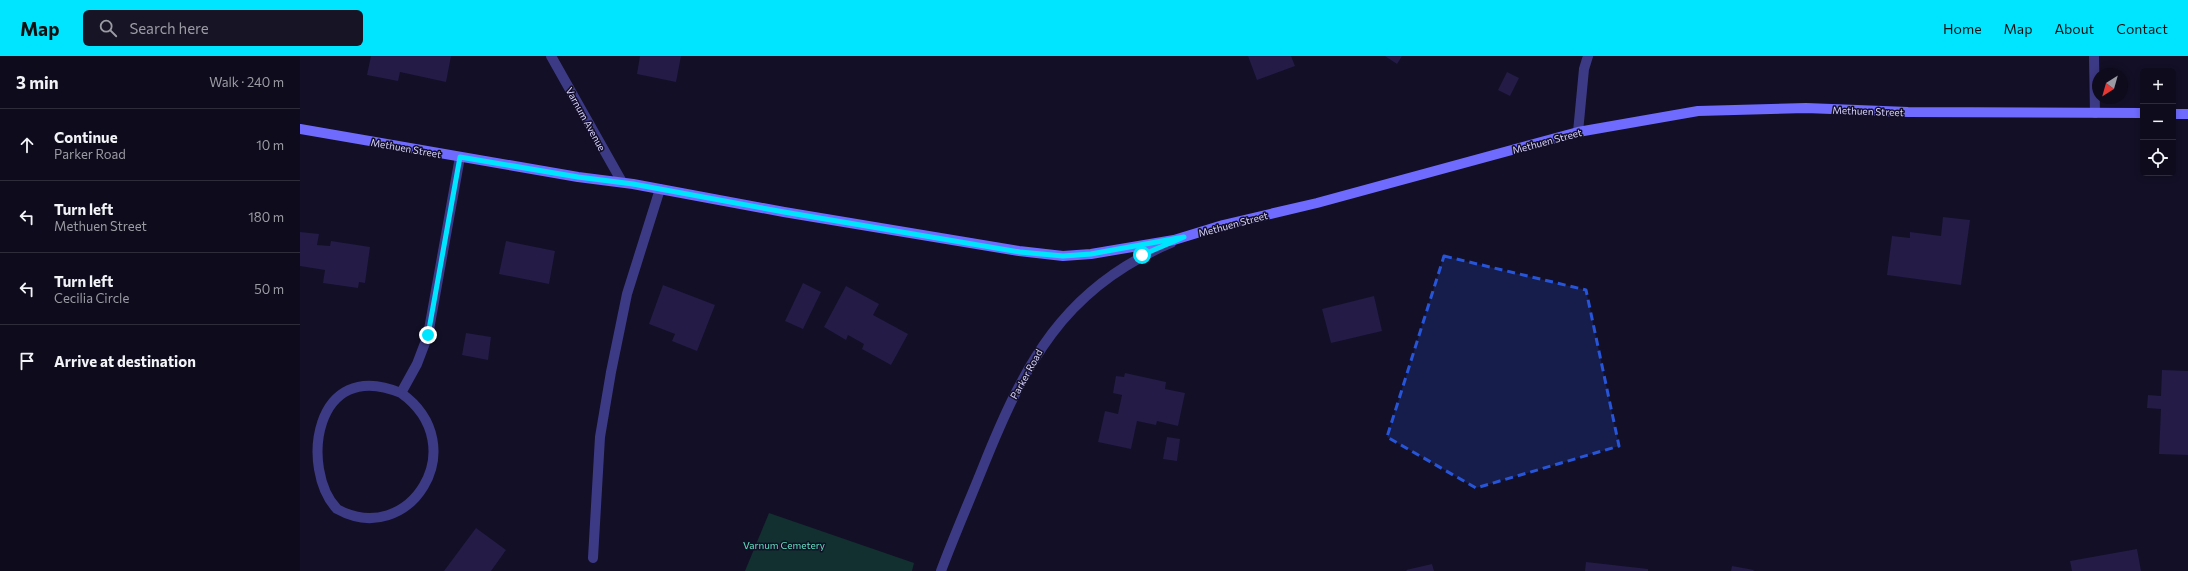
<!DOCTYPE html>
<meta charset="utf-8">
<style>
:root{--surface:#0e0b1c;--page:#171425;--text:#f1f3f6;--muted:#9b9ba3;--line:#2e2b3b;--accent:#00e5ff}
body{margin:0;font-family:Commissioner,sans-serif;background:var(--page);color:var(--text)}
.controls{position:absolute;right:12px;top:12px;display:grid;overflow:hidden;border-radius:6px;box-shadow:0 2px 6px #0003}
.controls button{width:36px;height:36px;display:grid;place-items:center;padding:0;border:0;border-bottom:1px solid var(--line);background:var(--surface);color:var(--text);font:20px sans-serif}
.compass{position:absolute;left:1792px;top:12px;width:36px;height:36px;border-radius:50%;background:var(--surface);box-shadow:0 2px 6px #0003;rotate:217deg}
.stop{position:absolute;width:12px;height:12px;margin:-9px;border:3px solid #00e5ff;border-radius:50%;background:#fff}
.stop.end{background:#00e5ff;border-color:#fff;box-shadow:0 1px 4px #0008}
.list{margin:0;padding:0;list-style:none}
h2{display:flex;justify-content:space-between;align-items:center;height:52px;margin:0;padding:0 16px;font-size:17px}
h2 small{font-size:13px;font-weight:400;color:var(--muted)}
.list li{display:grid;grid-template-columns:26px 1fr auto;gap:12px;align-items:center;box-sizing:border-box;height:72px;padding:0 16px;border-top:1px solid var(--line)}
.list b{display:block;font-size:15px;white-space:nowrap}
.list p{margin:0;font-size:13px;white-space:nowrap;color:var(--muted)}
.list em{font-size:13px;font-style:normal;color:var(--muted)}
.icon{flex:none;width:22px;height:22px;fill:none;stroke:currentColor;stroke-width:2;stroke-linecap:round;stroke-linejoin:round}
.map{position:relative;flex:none;width:1888px;height:515px;overflow:hidden}
header{display:flex;align-items:center;gap:24px;box-sizing:border-box;height:56px;padding:0 20px;background:var(--accent);color:#111}
header strong{font-size:19px}
nav{display:flex;gap:22px;margin-inline-start:auto;font-size:14px}
.search{width:280px;height:36px;background:var(--page);display:flex;align-items:center;gap:10px;box-sizing:border-box;padding:0 14px;border-radius:6px;color:var(--muted);font-size:15px}
main{display:flex}
aside{flex:1;background:var(--surface)}
.map>svg:first-child{display:block}
.green{fill:#12302f}
.building{fill:#241b47}
.lines{fill:none;stroke-linecap:round;stroke-linejoin:round}
.lane{stroke:#3d3a85;stroke-width:10}
.street{stroke:#3d3a85;stroke-width:10}
.secondary{stroke:#6f6bff;stroke-width:10}
.route{stroke:#00e5ff;stroke-width:5}
.marked{fill:#2655da;fill-opacity:0.2;stroke:#2655da;stroke-width:3;stroke-dasharray:8 5;stroke-linejoin:round}
.labels{text-anchor:middle;stroke-width:3;stroke-linejoin:round;paint-order:stroke}
.street-label{font-size:10px;fill:#d9d4ff;stroke:#130f26}
.park-label{font-size:10px;fill:#5fe0c0;stroke:#130f26}
</style>
<header>
<strong>Map</strong>
<div class="search"><svg class="icon" aria-label="search" viewBox="0 0 24 24"><circle cx="10" cy="10" r="6"/><path d="M15 15l6 6"/></svg>Search here</div>
<nav><a>Home</a><a>Map</a><a>About</a><a>Contact</a></nav>
</header>
<main>
<aside>
<h2>3 min<small>Walk · 240 m</small></h2>
<ul class="list">
<li><svg class="icon" aria-label="ahead" viewBox="0 0 24 24"><path d="M12 20V5M6 11l6-6 6 6"/></svg><div><b>Continue</b><p>Parker Road</p></div><em>10 m</em></li>
<li><svg class="icon" aria-label="left" viewBox="0 0 24 24"><path d="M17 20v-9H6M10 6l-5 5 5 5"/></svg><div><b>Turn left</b><p>Methuen Street</p></div><em>180 m</em></li>
<li><svg class="icon" aria-label="left" viewBox="0 0 24 24"><path d="M17 20v-9H6M10 6l-5 5 5 5"/></svg><div><b>Turn left</b><p>Cecilia Circle</p></div><em>50 m</em></li>
<li><svg class="icon" aria-label="arrive" viewBox="0 0 24 24"><path d="M6 21V4h12l-3 4 3 4H6"/></svg><div><b>Arrive at destination</b></div></li>
</ul>
</aside>
<div class="map">
<svg width="1888" height="515" viewBox="0 0 1888 515">
<rect width="100%" height="100%" fill="#130f26"/>
<path class="green" d="M 469,457 L 614,507 L 612,515 L 445,515 Z"/>
<path class="building" d="M 71,0 L 151,0 L 146,26 L 100,16 L 98,25 L 67,19 Z
M 340,0 L 381,0 L 376,26 L 337,18 Z
M 948,0 L 991,0 L 995,10 L 957,24 Z
M 1085,0 L 1102,0 L 1097,8 Z
M 1207,16 L 1219,22 L 1210,40 L 1198,34 Z
M 1643,161 L 1670,164 L 1661,229 L 1587,219 L 1592,180 L 1610,182 L 1610,176 L 1641,180 Z
M 0,176 L 19,178 L 17,189 L 30,190 L 31,185 L 70,191 L 65,227 L 59,226 L 58,232 L 23,227 L 25,214 L 0,210 Z
M 206,185 L 255,195 L 249,228 L 199,218 Z
M 503,227 L 521,236 L 503,273 L 485,265 Z
M 363,229 L 415,249 L 397,295 L 372,285 L 375,278 L 349,268 Z
M 546,230 L 579,248 L 573,259 L 608,278 L 591,309 L 562,293 L 564,288 L 548,279 L 546,284 L 524,271 Z
M 1074,240 L 1082,275 L 1031,287 L 1022,253 Z
M 166,277 L 191,281 L 188,304 L 162,299 Z
M 1862,314 L 1888,315 L 1888,399 L 1859,398 L 1861,353 L 1847,352 L 1848,339 L 1861,340 Z
M 825,317 L 866,326 L 865,333 L 885,337 L 878,370 L 857,365 L 856,369 L 837,365 L 831,393 L 798,386 L 805,355 L 818,358 L 822,339 L 813,337 L 816,320 L 824,321 Z
M 867,381 L 880,383 L 877,405 L 863,403 Z
M 176,472 L 206,494 L 191,515 L 144,515 Z
M 1837,493 L 1841,515 L 1772,515 L 1770,505 Z
M 1286,506 L 1348,513 L 1348,515 L 1285,515 Z
M 1132,508 L 1134,515 L 1107,515 L 1106,514 Z
M 1432,510 L 1454,514 L 1453,515 L 1431,515 Z"/>
<g class="lines">
<path class="lane" d="M 1278,76 L 1284,13 L 1288,0
M 293,502 L 300,381 L 311,316 L 327,238 L 360,133"/>
<path class="street" d="M 251,0 L 322,126
M 1794,0 L 1795,57
M 101,337 C 175,390 109,493 37,453 C 0,414 13,300 101,337 L 117,308 L 128,279 L 160,101
M 641,515 C 654,480 669,446 683,411 C 724,309 763,232 871,187"/>
<path class="secondary" d="M 1873,58 L 1888,58
M 0,73 L 278,121 L 333,128 L 484,156 L 719,195 L 763,200 L 791,198 L 874,184 L 923,169 L 1017,147 L 1278,76 L 1398,55 L 1506,52 L 1608,56 L 1843,57"/>
</g>
<g class="lines">
<path class="route" d="M 128,279 L 160,101 L 278,121 L 333,128 L 484,156 L 720,196 L 763,200 L 791,198 L 884,181 L 842,199"/>
</g>
<path class="marked" d="M 1144,200 L 1286,234 L 1319,390 L 1176,432 L 1087,381 Z"/>
<g class="labels">
<g class="street-label">
<text transform="translate(1568 55) rotate(2)" y="4">Methuen Street</text>
<text transform="translate(286 63) rotate(61)" y="4">Varnum Avenue</text>
<text transform="translate(1247 85) rotate(-15)" y="4">Methuen Street</text>
<text transform="translate(106 92) rotate(10)" y="4">Methuen Street</text>
<text transform="translate(933 168) rotate(-15)" y="4">Methuen Street</text>
<text transform="translate(726 318) rotate(-61)" y="4">Parker Road</text>
</g>
<g class="park-label">
<text x="484" y="493">Varnum Cemetery</text>
</g>
</g>
</svg>
<div class="controls">
<button>+</button>
<button>−</button>
<button><svg class="icon" aria-label="locate" viewBox="0 0 24 24"><circle cx="12" cy="12" r="6"/><path d="M12 2v4M12 18v4M2 12h4M18 12h4"/></svg></button>
</div>
<svg class="compass" viewBox="-18 -18 36 36"><path d="M0-13l5 13h-10z" fill="#e53935"/><path d="M0 13l5-13h-10z" fill="#9b9ba3"/></svg>
<div class="stop" style="left:842px;top:199px"></div>
<div class="stop end" style="left:128px;top:279px"></div>
</div>
</main>
